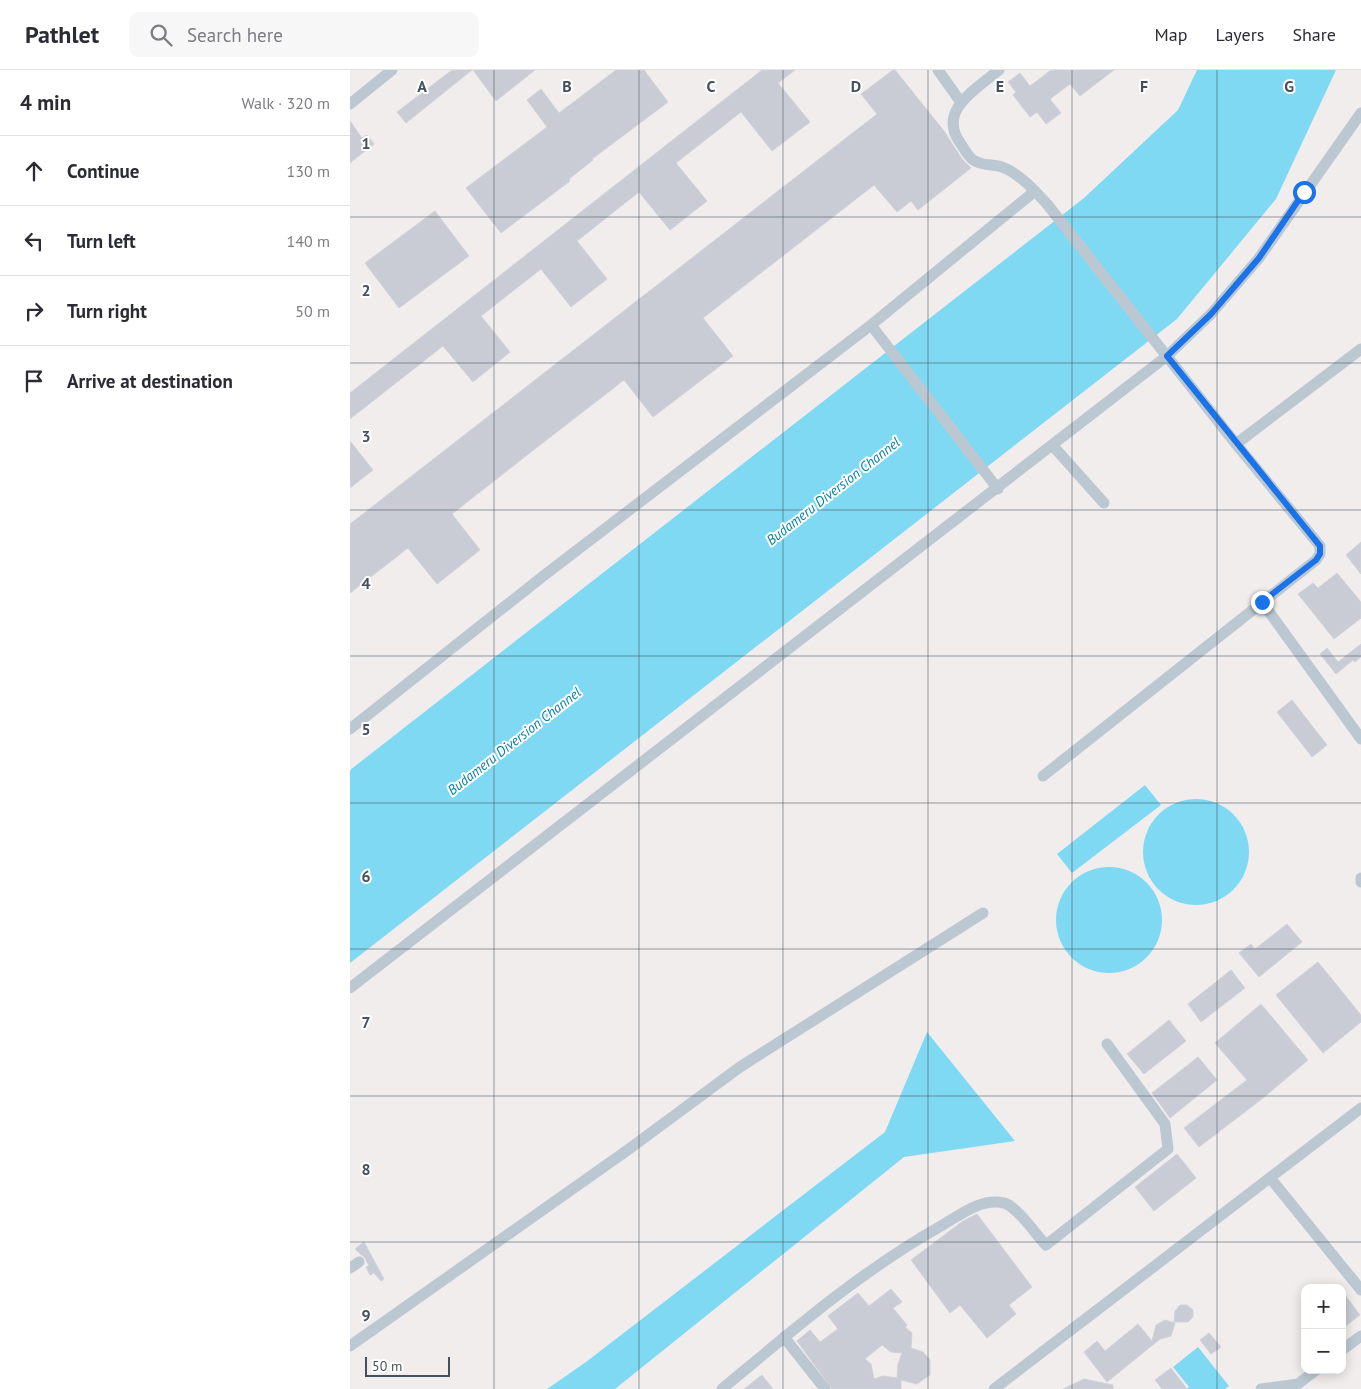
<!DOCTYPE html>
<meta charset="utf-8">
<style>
:root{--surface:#fff;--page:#f7f7f7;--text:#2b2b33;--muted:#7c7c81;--line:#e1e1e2}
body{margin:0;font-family:"PT Sans",sans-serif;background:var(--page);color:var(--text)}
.controls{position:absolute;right:15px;bottom:15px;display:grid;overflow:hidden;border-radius:10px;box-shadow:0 2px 12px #0003}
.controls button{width:45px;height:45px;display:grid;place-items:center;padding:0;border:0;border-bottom:1px solid var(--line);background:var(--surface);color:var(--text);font:25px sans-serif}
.scale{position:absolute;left:15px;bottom:12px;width:85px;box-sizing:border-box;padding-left:5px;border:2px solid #44505d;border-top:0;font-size:14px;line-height:18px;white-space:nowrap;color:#44505d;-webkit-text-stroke:4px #fff;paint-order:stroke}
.stop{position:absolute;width:15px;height:15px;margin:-11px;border:4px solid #1a73e8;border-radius:50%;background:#fff}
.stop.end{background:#1a73e8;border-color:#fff;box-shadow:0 1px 5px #0008}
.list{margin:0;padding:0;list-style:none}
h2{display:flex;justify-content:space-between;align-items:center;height:65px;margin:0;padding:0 20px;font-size:21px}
h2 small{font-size:16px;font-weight:400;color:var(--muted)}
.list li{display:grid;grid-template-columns:32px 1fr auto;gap:15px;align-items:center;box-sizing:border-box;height:70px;padding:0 20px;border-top:1px solid var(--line)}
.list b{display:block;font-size:19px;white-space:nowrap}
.list em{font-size:16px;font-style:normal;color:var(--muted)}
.icon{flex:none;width:28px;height:28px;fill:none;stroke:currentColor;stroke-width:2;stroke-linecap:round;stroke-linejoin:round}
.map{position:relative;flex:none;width:1011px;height:1319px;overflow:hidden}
header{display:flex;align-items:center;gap:30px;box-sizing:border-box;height:70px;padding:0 25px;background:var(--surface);border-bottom:1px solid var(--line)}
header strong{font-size:24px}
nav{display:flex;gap:28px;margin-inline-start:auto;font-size:18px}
.search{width:350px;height:45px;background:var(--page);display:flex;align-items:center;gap:12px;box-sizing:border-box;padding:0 18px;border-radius:10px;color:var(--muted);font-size:19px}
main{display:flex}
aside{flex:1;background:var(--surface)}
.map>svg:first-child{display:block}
.water{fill:#80d9f3}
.building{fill:#c9ccd4;stroke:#d1d3da;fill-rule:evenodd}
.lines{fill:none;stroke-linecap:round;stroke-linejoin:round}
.minor{stroke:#bcc8d1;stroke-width:11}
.route{stroke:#1a73e8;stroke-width:6}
.grid{fill:none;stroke:#44505d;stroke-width:1;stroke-opacity:0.55}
.labels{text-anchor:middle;stroke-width:4;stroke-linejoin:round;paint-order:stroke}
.water-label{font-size:14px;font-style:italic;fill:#027ea4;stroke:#fff}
.grid-label{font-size:16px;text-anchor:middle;font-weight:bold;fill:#44505d;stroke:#fff;stroke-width:4;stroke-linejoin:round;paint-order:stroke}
</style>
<header>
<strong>Pathlet</strong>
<div class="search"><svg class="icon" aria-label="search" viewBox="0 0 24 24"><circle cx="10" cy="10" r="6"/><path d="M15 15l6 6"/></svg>Search here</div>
<nav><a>Map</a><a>Layers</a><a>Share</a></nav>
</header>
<main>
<aside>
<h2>4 min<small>Walk · 320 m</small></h2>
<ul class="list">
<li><svg class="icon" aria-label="ahead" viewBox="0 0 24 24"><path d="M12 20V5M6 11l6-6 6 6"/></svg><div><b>Continue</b></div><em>130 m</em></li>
<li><svg class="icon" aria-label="left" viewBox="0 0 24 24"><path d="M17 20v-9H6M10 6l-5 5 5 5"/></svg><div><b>Turn left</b></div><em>140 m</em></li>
<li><svg class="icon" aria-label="right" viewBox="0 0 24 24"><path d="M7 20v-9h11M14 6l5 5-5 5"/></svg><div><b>Turn right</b></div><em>50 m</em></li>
<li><svg class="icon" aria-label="arrive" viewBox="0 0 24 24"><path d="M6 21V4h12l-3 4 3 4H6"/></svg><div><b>Arrive at destination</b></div></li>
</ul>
</aside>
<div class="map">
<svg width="1011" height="1319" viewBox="0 0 1011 1319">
<rect width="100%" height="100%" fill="#f1eded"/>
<path class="water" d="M 847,0 L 986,0 L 926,129 L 827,249 L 0,893 L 0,700 L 734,128 L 828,40 Z
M 795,715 L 811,735 L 722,803 L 707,784 Z
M793 782a53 53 0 1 1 106 0a53 53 0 1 1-106 0Z
M706 850a53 53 0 1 1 106 0a53 53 0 1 1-106 0Z
M 577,962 L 665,1071 L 554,1087 L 265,1319 L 197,1319 L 236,1292 L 535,1062 Z
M 848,1277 L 879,1316 L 875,1319 L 837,1319 L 839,1317 L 823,1297 Z"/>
<path class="building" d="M 102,0 L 122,0 L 56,53 L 47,42 Z
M 123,0 L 185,0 L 146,31 Z
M 266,0 L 294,0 L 318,32 L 242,89 L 243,90 L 219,109 L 220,111 L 151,163 L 116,118 L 197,57 L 177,30 L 191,19 L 209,43 Z
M 412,0 L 445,0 L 428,13 L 460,52 L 422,81 L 391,42 L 326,93 L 357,131 L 320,160 L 289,122 L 227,171 L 257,209 L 221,237 L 191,199 L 131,246 L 160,282 L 123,312 L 93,276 L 0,349 L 0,323 Z
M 543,0 L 545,0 L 594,61 L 612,89 L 621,98 L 568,140 L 561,131 L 547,142 L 524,115 L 353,248 L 383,286 L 303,347 L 274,310 L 181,382 L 102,444 L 130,480 L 87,514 L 58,478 L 0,523 L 0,454 L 527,44 L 511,24 Z
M 701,0 L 764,0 L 730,26 L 720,14 L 700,29 L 711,43 L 696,54 L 687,42 L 680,47 L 663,25 L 666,22 L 658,12 L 670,3 L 680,16 Z
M 0,51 L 12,68 L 17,65 L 24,74 L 0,93 Z
M 85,141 L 119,186 L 49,238 L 15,193 Z
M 0,371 L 23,400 L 0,418 Z
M 1011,472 L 1011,504 L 996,485 Z
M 987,503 L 1011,532 L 1011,548 L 984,569 L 948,524 L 963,513 L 968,518 Z
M 1011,574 L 1011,587 L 1005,592 L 1003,590 L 986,604 L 970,584 L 977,578 L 988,592 Z
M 942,630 L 977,675 L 962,687 L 927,642 Z
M 937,854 L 952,872 L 909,907 L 889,883 L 901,874 L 905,879 Z
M 968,892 L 1011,945 L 1011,952 L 973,983 L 926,925 Z
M 881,900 L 895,918 L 851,952 L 838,934 Z
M 911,934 L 958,990 L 913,1028 L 849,1077 L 834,1058 L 897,1010 L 865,973 Z
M 819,950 L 836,971 L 794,1004 L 777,984 Z
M 848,987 L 867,1010 L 820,1048 L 802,1023 Z
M 827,1084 L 846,1108 L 804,1141 L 785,1117 Z
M 627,1144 L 682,1217 L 659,1235 L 666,1244 L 637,1268 L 610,1235 L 600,1243 L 561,1190 L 613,1151 Z
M 14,1172 L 34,1209 L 31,1211 L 24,1203 L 20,1205 L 16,1197 L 19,1196 L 15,1188 L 5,1179 Z
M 541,1219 L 552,1232 L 543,1238 L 557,1255 L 555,1257 L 562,1263 L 561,1278 L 573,1282 L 580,1290 L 580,1305 L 567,1314 L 551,1310 L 551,1319 L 482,1319 L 447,1271 L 460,1260 L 470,1272 L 488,1259 L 478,1246 L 508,1223 L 519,1236 ZM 532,1275 L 541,1282 L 552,1283 L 548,1294 L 547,1308 L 533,1306 L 524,1309 L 521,1294 L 515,1289 Z
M 992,1221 L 1010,1245 L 992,1259 Z
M 830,1235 L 837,1235 L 843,1240 L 843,1247 L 838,1252 L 824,1252 L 825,1241 Z
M 815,1250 L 825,1253 L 821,1266 L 810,1269 L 757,1312 L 734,1282 L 747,1271 L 755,1281 L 788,1254 L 802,1271 L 806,1255 Z
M 859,1263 L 871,1277 L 861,1284 L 850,1270 Z
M 821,1298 L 837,1319 L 812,1319 L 805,1310 Z
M 412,1305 L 423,1319 L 394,1319 Z
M 734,1309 L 763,1315 L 763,1319 L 713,1319 Z"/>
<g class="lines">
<path class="minor" d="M 588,0 L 610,31
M 649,0 C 626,19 586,41 611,74 C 614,79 618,86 623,90 C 632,96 643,94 652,97 C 669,103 685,121 697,134 L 886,374 L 970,476 L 970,484 L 966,490 L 693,706
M 0,34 L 42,0
M 521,255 L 648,419
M 886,374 L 1011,279
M 703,376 L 754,433
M 912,532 L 1011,669
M 0,659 L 192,507 L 521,255 L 685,121
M 1011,808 L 1011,812
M 0,918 L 817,286 L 861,244 L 909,188 L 1011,43
M 921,1109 L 1011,1220
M 0,1198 L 9,1192
M 434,1267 L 475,1319
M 0,1276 L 279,1079 L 390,997 L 633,843
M 992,1280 L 1011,1266
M 372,1319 C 443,1260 511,1201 591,1156 C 610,1145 630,1128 654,1133 C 667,1136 686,1165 696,1175 L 818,1079 L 815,1054 L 757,974
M 644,1319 L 1011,1038
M 911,1319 L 948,1314 L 966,1300"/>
</g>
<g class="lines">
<path class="route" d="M 912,532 L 966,490 L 970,484 L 970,476 L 817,286 L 861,244 L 909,188 L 954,122"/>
</g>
<path class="grid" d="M 144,0 L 144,1319M 289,0 L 289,1319M 433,0 L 433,1319M 578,0 L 578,1319M 722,0 L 722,1319M 867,0 L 867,1319M 0,147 L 1011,147M 0,293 L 1011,293M 0,440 L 1011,440M 0,586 L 1011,586M 0,733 L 1011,733M 0,879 L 1011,879M 0,1026 L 1011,1026M 0,1172 L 1011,1172"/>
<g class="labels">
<g class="water-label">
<text transform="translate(483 421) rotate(-38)" y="5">Budameru Diversion Channel</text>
<text transform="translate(164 671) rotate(-38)" y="5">Budameru Diversion Channel</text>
</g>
</g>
<g class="grid-label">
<text x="72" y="22">A</text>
<text x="217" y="22">B</text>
<text x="361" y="22">C</text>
<text x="506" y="22">D</text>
<text x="650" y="22">E</text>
<text x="794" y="22">F</text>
<text x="939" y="22">G</text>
<text x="16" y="79">1</text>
<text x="16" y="226">2</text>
<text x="16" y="372">3</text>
<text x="16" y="519">4</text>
<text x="16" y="665">5</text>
<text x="16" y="812">6</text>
<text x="16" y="958">7</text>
<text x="16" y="1105">8</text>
<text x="16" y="1251">9</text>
</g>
</svg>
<div class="controls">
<button>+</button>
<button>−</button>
</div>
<div class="scale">50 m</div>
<div class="stop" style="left:954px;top:122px"></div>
<div class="stop end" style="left:912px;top:532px"></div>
</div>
</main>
